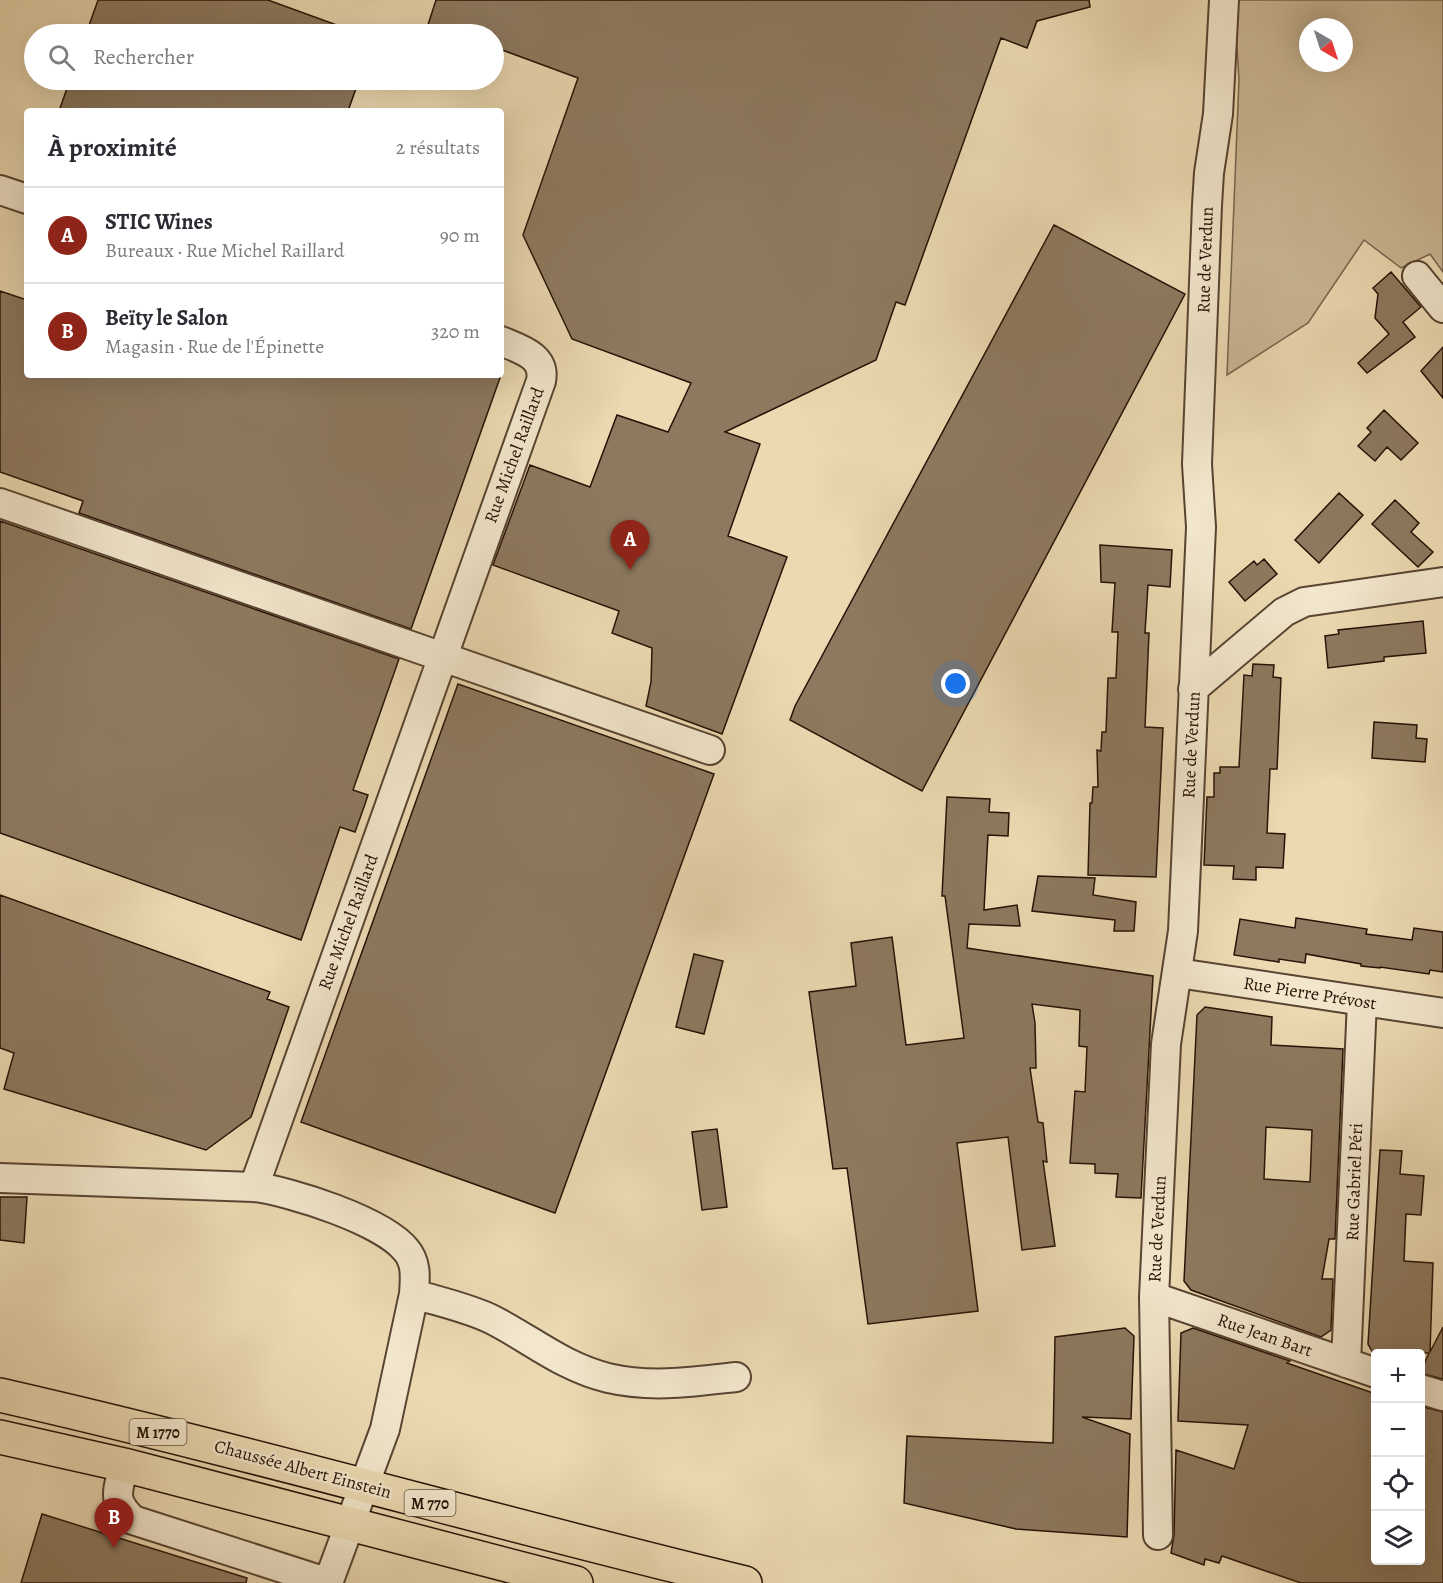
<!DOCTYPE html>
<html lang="fr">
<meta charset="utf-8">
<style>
:root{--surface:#fff;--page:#f7f7f7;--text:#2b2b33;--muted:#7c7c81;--line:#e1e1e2;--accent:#8f2418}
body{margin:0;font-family:Alegreya,serif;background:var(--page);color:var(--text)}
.controls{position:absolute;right:18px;bottom:18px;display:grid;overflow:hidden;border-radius:6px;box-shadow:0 6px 24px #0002}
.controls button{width:54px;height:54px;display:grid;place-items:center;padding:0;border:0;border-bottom:2px solid var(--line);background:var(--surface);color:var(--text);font:30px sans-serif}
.compass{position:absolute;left:1299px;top:18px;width:54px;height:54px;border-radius:50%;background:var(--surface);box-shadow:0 6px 24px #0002;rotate:141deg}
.you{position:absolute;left:956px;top:684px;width:21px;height:21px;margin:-15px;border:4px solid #fff;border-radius:50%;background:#1a73e8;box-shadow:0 0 0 9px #1a73e833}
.badge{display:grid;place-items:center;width:39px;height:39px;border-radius:50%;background:var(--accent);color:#fff;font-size:20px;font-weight:700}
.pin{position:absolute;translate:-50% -50px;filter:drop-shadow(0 2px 3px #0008)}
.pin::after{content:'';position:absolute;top:32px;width:21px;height:18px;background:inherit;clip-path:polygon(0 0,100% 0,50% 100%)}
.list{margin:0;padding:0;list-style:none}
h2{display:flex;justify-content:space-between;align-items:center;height:78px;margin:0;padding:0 24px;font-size:26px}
h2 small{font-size:20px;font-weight:400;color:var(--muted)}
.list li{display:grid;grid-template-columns:39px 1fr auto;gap:18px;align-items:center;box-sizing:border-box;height:96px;padding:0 24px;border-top:2px solid var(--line)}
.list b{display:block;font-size:22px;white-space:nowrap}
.list p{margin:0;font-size:20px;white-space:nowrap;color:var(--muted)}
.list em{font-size:20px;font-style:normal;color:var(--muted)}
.icon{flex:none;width:33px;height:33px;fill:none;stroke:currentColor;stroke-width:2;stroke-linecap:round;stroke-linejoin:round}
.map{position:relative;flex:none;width:1443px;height:1583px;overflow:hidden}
.search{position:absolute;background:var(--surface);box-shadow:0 6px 24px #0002;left:24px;top:24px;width:480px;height:66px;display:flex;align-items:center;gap:15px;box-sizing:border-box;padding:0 21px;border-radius:33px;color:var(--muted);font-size:22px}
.panel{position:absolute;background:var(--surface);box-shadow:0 6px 24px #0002;left:24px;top:108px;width:480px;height:270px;border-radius:6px}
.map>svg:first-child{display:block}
.green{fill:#cab794;stroke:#78644e;stroke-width:1.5;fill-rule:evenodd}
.building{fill:#8d795f;stroke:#271207;stroke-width:1.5;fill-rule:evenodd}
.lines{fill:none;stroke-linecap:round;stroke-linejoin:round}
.minor-casing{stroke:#584432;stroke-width:32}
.major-casing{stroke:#271207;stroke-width:36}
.minor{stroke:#f2e6cc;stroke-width:28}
.major{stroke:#ebd9b1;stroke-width:33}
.labels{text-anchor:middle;stroke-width:5;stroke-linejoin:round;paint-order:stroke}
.shield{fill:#f2e6cc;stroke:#645242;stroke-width:1.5}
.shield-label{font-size:16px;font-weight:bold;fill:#271207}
.street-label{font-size:18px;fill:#271207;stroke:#f2e6cc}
</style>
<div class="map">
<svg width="1443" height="1583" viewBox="0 0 1443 1583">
<rect width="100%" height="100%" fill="#ebd9b1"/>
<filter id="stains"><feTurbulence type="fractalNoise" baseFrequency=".00333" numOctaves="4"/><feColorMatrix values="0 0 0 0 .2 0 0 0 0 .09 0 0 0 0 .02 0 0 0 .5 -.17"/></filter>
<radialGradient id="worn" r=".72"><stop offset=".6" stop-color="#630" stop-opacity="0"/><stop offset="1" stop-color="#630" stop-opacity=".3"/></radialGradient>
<path class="green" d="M 1238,0 L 1443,0 L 1443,272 L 1430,254 L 1401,268 L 1364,240 L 1308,323 L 1227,375 L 1239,80 L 1235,17 ZM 1308,27 L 1344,27 L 1344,63 L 1308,63 Z"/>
<path class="building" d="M 98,0 L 268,0 L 356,32 L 356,34 L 86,34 Z
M 436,0 L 1089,0 L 1090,7 L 1037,21 L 1027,48 L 1001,38 L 905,305 L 896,302 L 876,360 L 725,432 L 760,444 L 728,536 L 787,557 L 722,734 L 646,706 L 651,682 L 652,648 L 612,633 L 619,611 L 493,565 L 530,465 L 590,487 L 617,415 L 668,432 L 691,383 L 572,339 L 523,235 L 578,78 L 494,47 L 494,34 L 425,34 Z
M 70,80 L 359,80 L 348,111 L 59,111 Z
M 1054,225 L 1185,294 L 922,791 L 790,720 L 795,706 Z
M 1391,272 L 1421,307 L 1403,322 L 1415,337 L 1367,373 L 1358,363 L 1389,334 L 1375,318 L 1378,294 L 1373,288 Z
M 0,291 L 27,300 L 27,375 L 501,375 L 411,629 L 79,513 L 83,501 L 0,472 Z
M 1443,347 L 1443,398 L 1421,371 Z
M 1384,410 L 1418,443 L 1401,460 L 1387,447 L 1375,461 L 1358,446 L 1371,432 L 1367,428 Z
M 1339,493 L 1363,515 L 1319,563 L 1295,540 Z
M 1395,500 L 1419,523 L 1411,532 L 1433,552 L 1418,567 L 1372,524 Z
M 0,521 L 399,659 L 353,790 L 368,795 L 364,807 L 355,832 L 340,827 L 301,940 L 0,833 Z
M 1100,545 L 1172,550 L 1170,587 L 1148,585 L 1145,633 L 1149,633 L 1145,727 L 1163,728 L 1156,877 L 1088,875 L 1090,803 L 1092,803 L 1093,787 L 1098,787 L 1097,750 L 1101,751 L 1102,732 L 1106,732 L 1108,678 L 1116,678 L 1118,632 L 1112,632 L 1115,583 L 1101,582 Z
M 1264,559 L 1277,574 L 1245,601 L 1229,582 L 1254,561 L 1257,565 Z
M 1423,621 L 1426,653 L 1384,657 L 1384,661 L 1328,668 L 1325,636 L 1339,634 L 1338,630 Z
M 1253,664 L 1274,665 L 1273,677 L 1281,678 L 1277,769 L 1270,769 L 1267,833 L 1285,834 L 1283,868 L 1256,867 L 1256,880 L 1233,879 L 1234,866 L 1204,865 L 1207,797 L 1214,797 L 1214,773 L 1220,773 L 1220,767 L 1239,767 L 1244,675 L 1252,676 Z
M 458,684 L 714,774 L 555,1213 L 301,1122 Z
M 1374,722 L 1417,725 L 1416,738 L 1427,739 L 1425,762 L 1372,758 Z
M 947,797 L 990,799 L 989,812 L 1009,813 L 1008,836 L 988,835 L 984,910 L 1017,905 L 1020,926 L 969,924 L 967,948 L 1153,976 L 1141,1198 L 1116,1197 L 1118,1174 L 1095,1173 L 1095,1164 L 1070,1163 L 1075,1091 L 1085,1092 L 1087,1047 L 1079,1046 L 1080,1010 L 1032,1004 L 1035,1023 L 1036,1068 L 1030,1068 L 1038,1122 L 1043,1123 L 1047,1162 L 1043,1161 L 1055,1246 L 1022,1250 L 1008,1137 L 957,1143 L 978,1311 L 868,1324 L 847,1168 L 833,1169 L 809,992 L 856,986 L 851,943 L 892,937 L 906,1045 L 964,1038 L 945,896 L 942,896 Z
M 1038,876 L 1095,878 L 1093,895 L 1136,902 L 1134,931 L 1114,931 L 1115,920 L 1032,911 Z
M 0,895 L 270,992 L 267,999 L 289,1007 L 251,1117 L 206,1150 L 4,1089 L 14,1053 L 0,1048 Z
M 1296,918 L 1367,929 L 1366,934 L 1412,940 L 1414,928 L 1443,932 L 1443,972 L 1430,970 L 1429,974 L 1380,967 L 1380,968 L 1361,966 L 1361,964 L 1306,954 L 1305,963 L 1279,959 L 1279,962 L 1234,955 L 1240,919 L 1295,928 Z
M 694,954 L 723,961 L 704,1034 L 676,1027 Z
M 1205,1007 L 1272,1017 L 1271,1045 L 1343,1049 L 1335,1239 L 1329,1239 L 1322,1279 L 1333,1279 L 1331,1330 L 1321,1337 L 1191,1290 L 1184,1281 L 1197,1015 ZM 1266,1127 L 1312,1130 L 1310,1182 L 1264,1179 Z
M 717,1129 L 727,1207 L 702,1210 L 692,1132 Z
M 1380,1150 L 1402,1151 L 1400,1174 L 1424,1176 L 1421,1215 L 1406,1214 L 1404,1261 L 1433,1263 L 1430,1352 L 1443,1327 L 1443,1379 L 1420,1373 L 1429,1353 L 1373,1353 L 1368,1344 Z
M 0,1197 L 27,1197 L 24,1243 L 0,1240 Z
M 1125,1328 L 1134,1336 L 1131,1419 L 1082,1417 L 1130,1434 L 1127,1537 L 1016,1529 L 904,1503 L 907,1436 L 1053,1443 L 1055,1337 Z
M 1193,1328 L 1290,1361 L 1287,1363 L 1376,1394 L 1376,1560 L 1420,1560 L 1420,1406 L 1443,1412 L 1443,1583 L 1301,1583 L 1222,1556 L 1219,1563 L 1205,1559 L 1204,1565 L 1171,1553 L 1174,1535 L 1176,1450 L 1234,1469 L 1248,1425 L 1178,1421 L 1181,1333 Z
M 42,1514 L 247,1578 L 246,1583 L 21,1583 Z"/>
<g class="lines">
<g class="minor-casing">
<path id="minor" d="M 0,190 L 27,199
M 1417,276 L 1443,308
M 0,503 L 710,750
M 1193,689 L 1284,612 L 1304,602 L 1443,582
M 1178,973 L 1443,1013
M 0,1178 L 254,1187 L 541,381 C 546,356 520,349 501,341
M 254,1187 C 290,1191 383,1221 406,1250 C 417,1263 415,1278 414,1294 L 385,1429 L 328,1583
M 414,1294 C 440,1302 469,1308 493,1320 C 532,1340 563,1367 608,1378 C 651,1388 692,1382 736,1377
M 1154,1297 L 1376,1373
M 1346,1363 L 1362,1001
M 1420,1389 L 1443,1396
M 124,1465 C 118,1492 111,1499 133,1520 L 329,1583
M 1158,1535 L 1154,1297 L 1166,1044 L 1183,931 L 1201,527 L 1197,464 L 1207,205 L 1209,173 L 1218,114 L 1224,0"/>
</g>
<g class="major-casing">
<path id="major" d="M 0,1395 C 250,1452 496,1523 745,1583
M 0,1437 L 124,1465 L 576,1583"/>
</g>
<use href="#minor" class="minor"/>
<use href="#major" class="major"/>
</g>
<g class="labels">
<g class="shield">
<rect x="129.5" y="1419" width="57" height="26" rx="4.5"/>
<rect x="404.5" y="1490" width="51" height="26" rx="4.5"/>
</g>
<g class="shield-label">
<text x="158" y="1438">M 1770</text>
<text x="430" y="1509">M 770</text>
</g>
<g class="street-label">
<text transform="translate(1205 260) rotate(-88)" y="6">Rue de Verdun</text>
<text transform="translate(514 455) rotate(-70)" y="6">Rue Michel Raillard</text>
<text transform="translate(1191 745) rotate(-87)" y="6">Rue de Verdun</text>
<text transform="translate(348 922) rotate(-70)" y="6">Rue Michel Raillard</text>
<text transform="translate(1310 993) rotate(9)" y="6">Rue Pierre Prévost</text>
<text transform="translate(1354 1182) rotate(-88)" y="6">Rue Gabriel Péri</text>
<text transform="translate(1157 1229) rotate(-87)" y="6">Rue de Verdun</text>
<text transform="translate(1265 1335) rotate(19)" y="6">Rue Jean Bart</text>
<text transform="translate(303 1469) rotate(15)" y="6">Chaussée Albert Einstein</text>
</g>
</g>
<rect width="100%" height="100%" filter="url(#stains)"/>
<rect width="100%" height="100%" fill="url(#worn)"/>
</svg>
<div class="controls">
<button>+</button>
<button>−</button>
<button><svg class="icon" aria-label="locate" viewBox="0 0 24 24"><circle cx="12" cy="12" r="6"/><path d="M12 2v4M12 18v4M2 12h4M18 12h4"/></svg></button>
<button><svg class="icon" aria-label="layers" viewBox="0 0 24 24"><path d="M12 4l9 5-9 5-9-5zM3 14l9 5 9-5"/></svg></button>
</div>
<svg class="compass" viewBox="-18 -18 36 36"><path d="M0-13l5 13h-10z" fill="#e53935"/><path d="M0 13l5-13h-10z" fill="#7c7c81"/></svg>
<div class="you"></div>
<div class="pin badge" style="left:630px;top:570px">A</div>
<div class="pin badge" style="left:114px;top:1548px">B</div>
<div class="search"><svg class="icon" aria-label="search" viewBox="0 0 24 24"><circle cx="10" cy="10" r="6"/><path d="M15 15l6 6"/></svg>Rechercher</div>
<section class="panel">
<h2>À proximité<small>2 résultats</small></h2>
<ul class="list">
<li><span class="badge">A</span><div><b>STIC Wines</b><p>Bureaux · Rue Michel Raillard</p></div><em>90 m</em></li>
<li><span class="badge">B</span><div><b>Beïty le Salon</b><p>Magasin · Rue de l'Épinette</p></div><em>320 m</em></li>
</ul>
</section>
</div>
